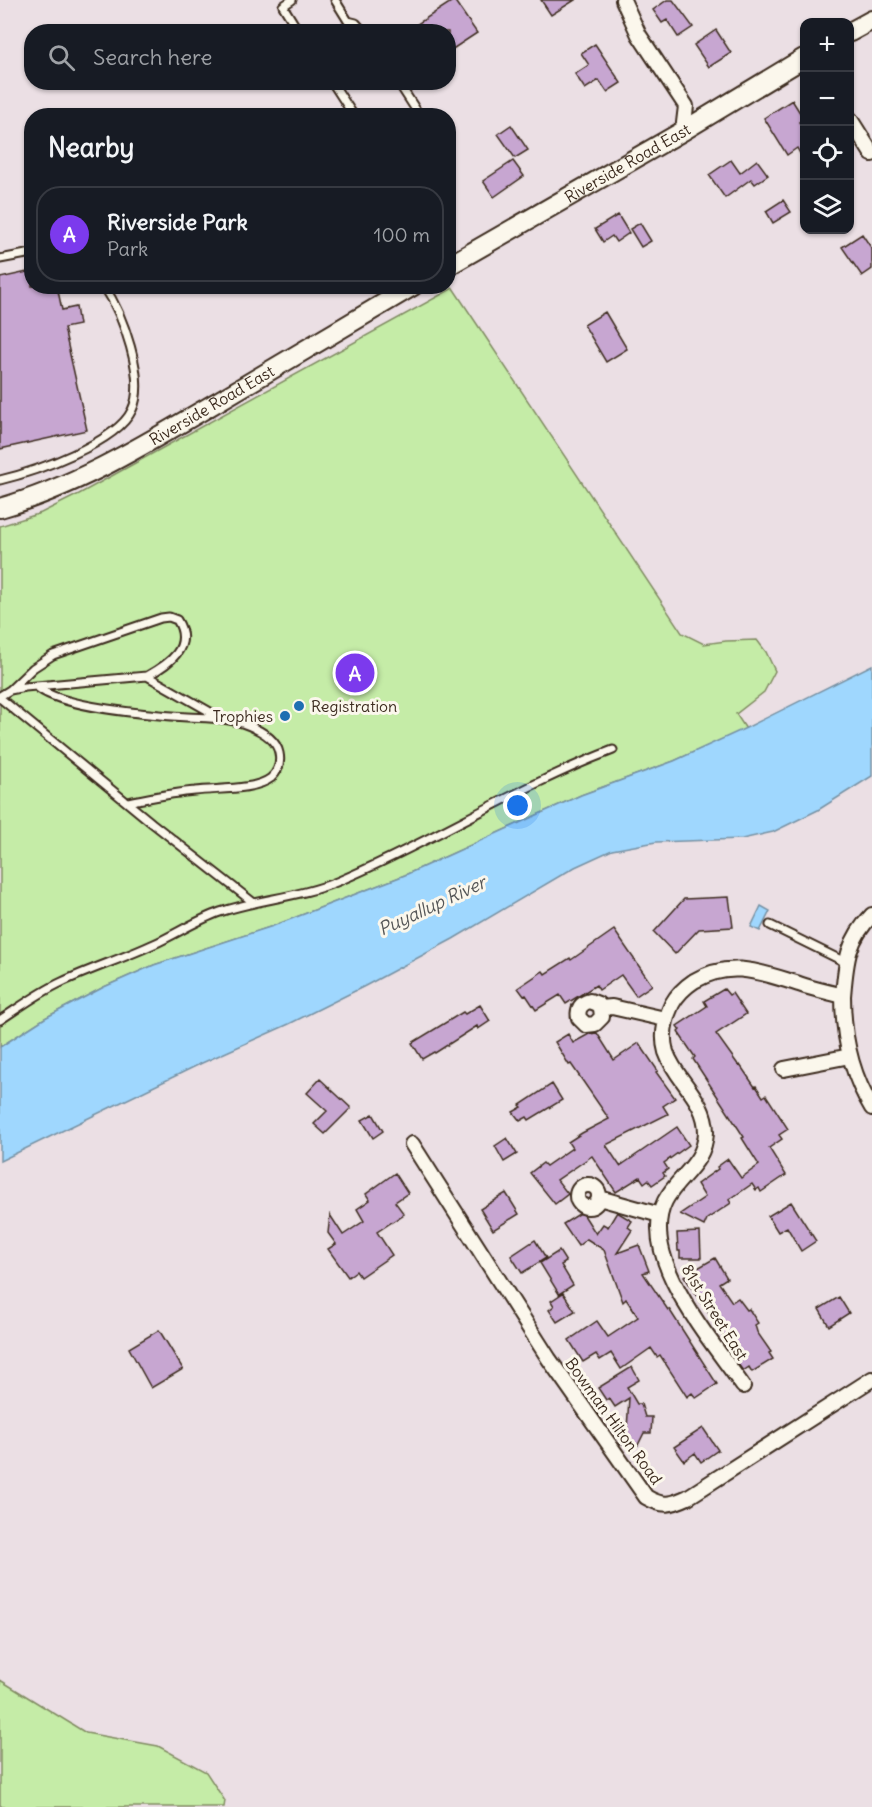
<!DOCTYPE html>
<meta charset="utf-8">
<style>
:root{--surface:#171b24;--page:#242831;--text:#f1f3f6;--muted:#9ea1a6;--line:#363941;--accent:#7c3aed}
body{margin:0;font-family:Delius,sans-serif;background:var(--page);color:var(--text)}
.controls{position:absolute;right:18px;top:18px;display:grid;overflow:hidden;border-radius:12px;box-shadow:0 2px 4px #0004}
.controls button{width:54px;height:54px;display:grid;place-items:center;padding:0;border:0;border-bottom:2px solid var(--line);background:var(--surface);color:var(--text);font:30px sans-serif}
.you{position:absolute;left:518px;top:806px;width:21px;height:21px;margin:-15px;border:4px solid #fff;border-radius:50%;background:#1a73e8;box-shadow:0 0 0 9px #1a73e833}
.badge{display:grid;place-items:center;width:39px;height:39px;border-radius:50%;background:var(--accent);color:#fff;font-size:20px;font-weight:700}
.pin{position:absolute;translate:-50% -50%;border:3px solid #fff;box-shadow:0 2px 6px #0006}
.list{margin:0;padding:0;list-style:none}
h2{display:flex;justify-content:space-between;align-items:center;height:78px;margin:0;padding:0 24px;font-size:26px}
h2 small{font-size:20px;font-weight:400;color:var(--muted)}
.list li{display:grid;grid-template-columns:39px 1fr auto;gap:18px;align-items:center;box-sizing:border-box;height:96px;margin:0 12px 12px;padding:0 12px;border:2px solid var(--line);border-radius:24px}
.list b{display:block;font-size:22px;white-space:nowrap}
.list p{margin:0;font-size:20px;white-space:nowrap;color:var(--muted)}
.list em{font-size:20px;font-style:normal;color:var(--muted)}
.icon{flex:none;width:33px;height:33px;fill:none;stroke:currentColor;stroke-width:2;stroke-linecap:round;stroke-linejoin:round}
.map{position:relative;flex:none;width:872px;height:1807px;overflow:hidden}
.search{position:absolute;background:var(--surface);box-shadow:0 2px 4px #0004;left:24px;top:24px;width:432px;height:66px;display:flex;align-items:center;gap:15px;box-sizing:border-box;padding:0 21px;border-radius:24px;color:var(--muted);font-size:22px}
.panel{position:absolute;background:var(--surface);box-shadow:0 2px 4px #0004;left:24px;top:108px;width:432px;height:186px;border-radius:24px}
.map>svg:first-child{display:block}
.green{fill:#c5eca7;stroke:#808b62;stroke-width:1.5}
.water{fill:#9fd7fe;stroke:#7792a4;stroke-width:1.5}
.building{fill:#c7a6d1;stroke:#3b2a1e;stroke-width:1.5}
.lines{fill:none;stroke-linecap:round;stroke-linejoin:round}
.lane-casing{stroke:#3b2a1e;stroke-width:11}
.street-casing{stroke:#3b2a1e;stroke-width:18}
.secondary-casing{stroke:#3b2a1e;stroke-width:22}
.lane{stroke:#fbf7ec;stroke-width:7}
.street{stroke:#fbf7ec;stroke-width:14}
.secondary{stroke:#fbf7ec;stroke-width:18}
.poi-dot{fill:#1f6fb2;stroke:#fbf7ec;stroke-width:2}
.labels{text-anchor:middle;stroke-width:6;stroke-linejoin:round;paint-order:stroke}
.street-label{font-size:16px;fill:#3b2a1e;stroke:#fbf7ec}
.poi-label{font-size:16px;fill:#3b2a1e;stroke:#fbf7ec;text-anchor:start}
.water-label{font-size:18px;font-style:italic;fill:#545556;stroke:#fbf7ec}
</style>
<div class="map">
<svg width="872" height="1807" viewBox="0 0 872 1807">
<rect width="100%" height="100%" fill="#ebdfe4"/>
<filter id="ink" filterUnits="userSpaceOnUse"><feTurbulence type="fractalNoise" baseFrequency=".0167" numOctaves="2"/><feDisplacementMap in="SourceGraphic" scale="12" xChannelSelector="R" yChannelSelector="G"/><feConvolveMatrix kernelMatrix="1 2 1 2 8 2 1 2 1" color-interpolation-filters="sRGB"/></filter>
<g filter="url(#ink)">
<path class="green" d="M 453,288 L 682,633 L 704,644 L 726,641 L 757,640 L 766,652 L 775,671 L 764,692 L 736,714 L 746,729 L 674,761 L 581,795 L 405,875 L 273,926 L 154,965 L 104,987 L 45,1018 L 0,1047 L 0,526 L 41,513 L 79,494 Z
M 0,1680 L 86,1733 L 158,1746 L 206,1772 L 225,1801 L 224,1807 L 2,1807 L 0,1805 Z"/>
<path class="water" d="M 872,665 L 872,776 L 818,810 L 773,832 L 742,839 L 656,842 L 612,850 L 575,867 L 453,939 L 365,986 L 289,1024 L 202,1063 L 0,1161 L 0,1047 L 45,1018 L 104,987 L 154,965 L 273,926 L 405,875 L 581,795 L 674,761 L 746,728 Z
M 761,906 L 770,911 L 760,931 L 751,927 Z"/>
<path class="building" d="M 454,0 L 477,33 L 448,52 L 448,32 L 405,32 Z
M 541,0 L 575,0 L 551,15 Z
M 667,0 L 673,0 L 693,27 L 678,37 L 667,20 L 662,23 L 653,10 Z
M 716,30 L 731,53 L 709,67 L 694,45 Z
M 595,44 L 621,83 L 607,92 L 599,80 L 585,89 L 575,74 L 589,65 L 581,53 Z
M 792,100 L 804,119 L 799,122 L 804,131 L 804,161 L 797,148 L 787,155 L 764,118 Z
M 511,125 L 528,150 L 515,158 L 498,134 Z
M 731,160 L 740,173 L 757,160 L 768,175 L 755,184 L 751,179 L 725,198 L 709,175 Z
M 513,161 L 524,176 L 494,197 L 483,181 Z
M 783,200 L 791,212 L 773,223 L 766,211 Z
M 618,215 L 629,233 L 616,242 L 612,236 L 603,242 L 595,229 Z
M 640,223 L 651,241 L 641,247 L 630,229 Z
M 862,234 L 872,249 L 872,269 L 862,276 L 842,247 Z
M 32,271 L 32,286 L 57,286 L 62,310 L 76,307 L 79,325 L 64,328 L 87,430 L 0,449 L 0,278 Z
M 605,312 L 627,349 L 606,362 L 584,325 Z
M 729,897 L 733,927 L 699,929 L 675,954 L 654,932 L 684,899 Z
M 614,930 L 652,985 L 636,996 L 621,975 L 599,990 L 596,985 L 566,1004 L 560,995 L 536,1010 L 526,995 L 524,996 L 518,988 L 543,971 L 545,974 L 570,958 L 571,960 Z
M 724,989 L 729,995 L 732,993 L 746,1014 L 716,1034 L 739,1066 L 740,1065 L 755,1087 L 756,1086 L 763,1097 L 766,1095 L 788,1129 L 779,1135 L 782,1139 L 769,1148 L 786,1175 L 761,1192 L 759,1188 L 756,1190 L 752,1184 L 729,1200 L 731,1203 L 707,1219 L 704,1226 L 680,1214 L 705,1197 L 697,1184 L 718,1169 L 717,1167 L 728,1159 L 741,1178 L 759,1165 L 742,1138 L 744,1137 L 693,1059 L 695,1057 L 678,1032 L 680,1030 L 677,1026 L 707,1006 L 704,1001 Z
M 480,1005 L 490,1021 L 478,1029 L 477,1026 L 435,1053 L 434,1052 L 422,1059 L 412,1043 L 463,1012 L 465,1014 Z
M 597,1033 L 614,1060 L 639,1043 L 658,1071 L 656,1072 L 675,1098 L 663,1106 L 668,1114 L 606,1145 L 620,1166 L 677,1127 L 689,1145 L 664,1163 L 668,1169 L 663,1173 L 665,1176 L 652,1185 L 648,1180 L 644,1183 L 640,1177 L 616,1192 L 592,1156 L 557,1180 L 568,1194 L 555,1204 L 530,1173 L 543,1163 L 546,1166 L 572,1148 L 568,1142 L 582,1133 L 609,1119 L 571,1064 L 569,1065 L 555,1042 L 568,1034 L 573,1043 L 589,1034 Z
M 320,1079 L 351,1108 L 325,1134 L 314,1124 L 327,1111 L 307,1093 Z
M 552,1084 L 562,1100 L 529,1120 L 527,1117 L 520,1121 L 513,1112 L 522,1107 L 520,1105 Z
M 373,1114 L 383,1131 L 373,1138 L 362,1120 Z
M 507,1138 L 517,1154 L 504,1162 L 495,1146 Z
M 395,1173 L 408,1193 L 395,1202 L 404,1214 L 377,1232 L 392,1255 L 360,1277 L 356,1271 L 348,1277 L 328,1249 L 336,1244 L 328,1233 L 330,1215 L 343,1235 L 364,1221 L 357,1209 L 370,1200 L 366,1194 Z
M 506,1193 L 519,1214 L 493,1230 L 480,1209 Z
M 791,1202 L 816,1241 L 801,1251 L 787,1227 L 778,1232 L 768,1216 Z
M 582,1212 L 596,1234 L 603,1224 L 608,1227 L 617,1212 L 632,1221 L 628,1227 L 632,1230 L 617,1253 L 639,1245 L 649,1271 L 643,1273 L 668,1310 L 669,1309 L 717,1384 L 696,1398 L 692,1393 L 687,1397 L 660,1355 L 657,1357 L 651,1348 L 621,1369 L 611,1353 L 600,1360 L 596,1354 L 583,1362 L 569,1340 L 597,1321 L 608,1337 L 638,1317 L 626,1299 L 623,1302 L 604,1250 L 587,1239 L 578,1246 L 563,1224 Z
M 700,1232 L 701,1258 L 680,1258 L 680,1251 L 678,1251 L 677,1233 Z
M 535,1240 L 546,1258 L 522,1273 L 511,1256 Z
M 559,1251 L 566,1262 L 561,1265 L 573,1285 L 559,1294 L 540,1263 Z
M 715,1258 L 727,1278 L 719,1283 L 732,1302 L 738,1298 L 747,1310 L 749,1309 L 758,1323 L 755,1325 L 757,1332 L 771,1352 L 769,1353 L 773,1359 L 752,1372 L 749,1367 L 743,1371 L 735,1360 L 733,1357 L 735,1356 L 719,1329 L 684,1276 Z
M 563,1293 L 575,1311 L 557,1322 L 549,1310 L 554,1306 L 551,1301 Z
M 839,1297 L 849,1313 L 829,1326 L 819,1309 Z
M 159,1330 L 183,1369 L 151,1388 L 129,1348 Z
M 632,1367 L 639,1380 L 627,1387 L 637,1404 L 641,1404 L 645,1417 L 652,1417 L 651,1433 L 644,1433 L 638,1445 L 620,1444 L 621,1429 L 627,1429 L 629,1398 L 615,1407 L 609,1398 L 606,1400 L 598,1388 Z
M 703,1428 L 718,1450 L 701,1462 L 695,1453 L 684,1461 L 674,1447 Z"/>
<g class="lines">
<g class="lane-casing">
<path id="lane" d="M 292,0 L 283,6 L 299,32
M 335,0 L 348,21 L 356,23 L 364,32
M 332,82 L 354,116
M 398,82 L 420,116
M 0,259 L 32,253
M 0,480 C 34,472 117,443 132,410 C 147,379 122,313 104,286
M 147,676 L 221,718
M 36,686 C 59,708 154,715 187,717 C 205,718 224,717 242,723 C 256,728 276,737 279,753 C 281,763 279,771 271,778 C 254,791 216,788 195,791 C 172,793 149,798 127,802
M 0,696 L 10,690 L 33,668 L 53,655 L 161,618 L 169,617 L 177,620 C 194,647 169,664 147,676 L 25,687 L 10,690
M 0,698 L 152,823 L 254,903
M 770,925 L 847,963
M 0,1020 C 20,1007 40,992 62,982 C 92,968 124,958 154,944 C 176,934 197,920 220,912 C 259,899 301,897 339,881 C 432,842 518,786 613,750"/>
</g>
<g class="street-casing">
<path id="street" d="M 623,0 L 639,35 L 686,106 L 683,131
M 850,119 L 872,154
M 843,996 C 846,961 847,941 872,915
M 601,1008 L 602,1017 L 595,1024 L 586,1025 L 579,1018 C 577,1009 581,1003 590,1001 L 598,1004 L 601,1008 L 612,1007 L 665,1019
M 784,1069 L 850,1056
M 412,1144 L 549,1359 L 646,1497 C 663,1507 671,1505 688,1497 L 872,1379
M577 1196a11 11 0 1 1 22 0a11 11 0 1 1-22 0Z
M 599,1198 L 660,1215
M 743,1386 C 713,1342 637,1257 665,1201 C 678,1176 705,1164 706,1132 C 706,1099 676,1081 666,1052 C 661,1035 665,1019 672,1004 C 677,995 685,987 694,981 C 731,959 762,973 799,984 C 813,989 828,992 843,996 C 843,1035 851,1074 872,1108"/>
</g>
<g class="secondary-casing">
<g id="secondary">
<path d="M 850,32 L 872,20"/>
<path id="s1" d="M 448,266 L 683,131 L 804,58"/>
<path id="s2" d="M 0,508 C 78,486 147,443 217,402 C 282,364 347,325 413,286"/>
</g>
</g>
<use href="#lane" class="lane"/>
<use href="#street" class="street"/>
<use href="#secondary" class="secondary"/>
</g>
</g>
<g class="poi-dot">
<circle cx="299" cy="706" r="6"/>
<circle cx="285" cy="716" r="6"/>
</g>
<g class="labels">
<g class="street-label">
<text dy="6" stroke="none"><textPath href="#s1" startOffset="207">Riverside Road East</textPath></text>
<text dy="6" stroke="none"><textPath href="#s2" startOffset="236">Riverside Road East</textPath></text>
<text transform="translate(715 1312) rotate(58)" y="6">81st Street East</text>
<text transform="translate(614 1421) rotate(54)" y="6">Bowman Hilton Road</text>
</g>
<g class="poi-label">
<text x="311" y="712">Registration</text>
<text x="273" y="722" text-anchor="end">Trophies</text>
</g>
<g class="water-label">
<text transform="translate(432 906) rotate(-25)" y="6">Puyallup River</text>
</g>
</g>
</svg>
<div class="controls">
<button>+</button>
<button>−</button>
<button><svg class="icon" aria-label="locate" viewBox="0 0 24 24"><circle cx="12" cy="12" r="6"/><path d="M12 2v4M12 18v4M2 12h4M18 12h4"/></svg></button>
<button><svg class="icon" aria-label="layers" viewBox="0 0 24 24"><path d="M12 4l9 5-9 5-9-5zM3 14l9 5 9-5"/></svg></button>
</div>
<div class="you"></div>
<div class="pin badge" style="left:355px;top:673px">A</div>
<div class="search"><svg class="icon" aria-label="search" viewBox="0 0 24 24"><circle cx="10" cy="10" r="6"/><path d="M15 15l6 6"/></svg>Search here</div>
<section class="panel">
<h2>Nearby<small></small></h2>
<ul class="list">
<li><span class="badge">A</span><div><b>Riverside Park</b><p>Park</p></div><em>100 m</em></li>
</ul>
</section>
</div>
